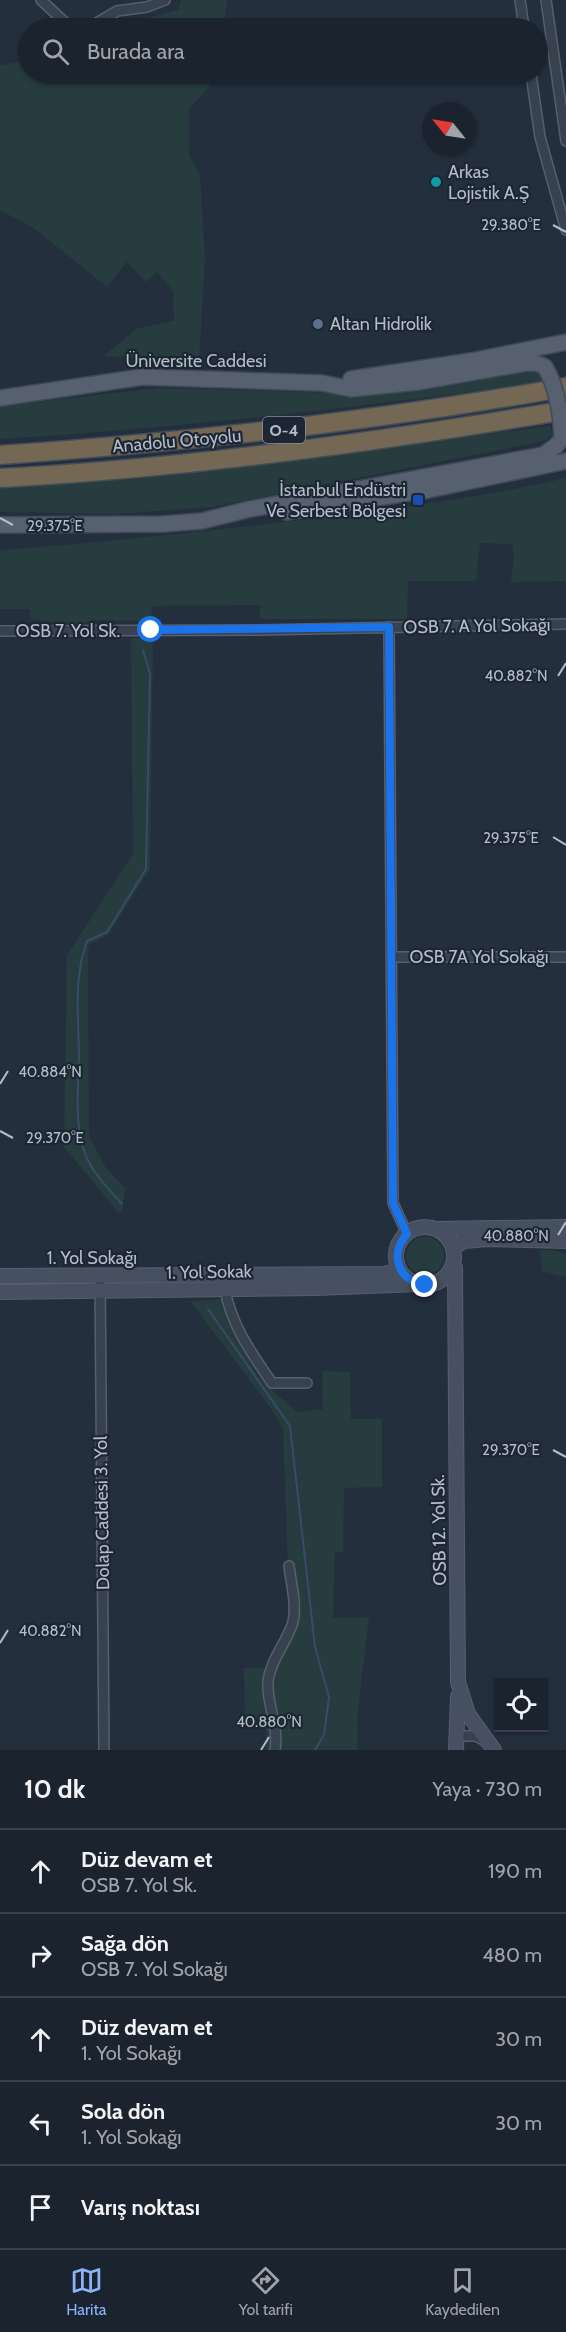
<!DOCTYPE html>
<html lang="tr">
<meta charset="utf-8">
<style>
:root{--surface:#1b232e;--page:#242b36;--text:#f1f3f6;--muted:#a0a4aa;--line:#39404a;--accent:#8ab4f8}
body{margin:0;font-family:Cabin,sans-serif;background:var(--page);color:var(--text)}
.controls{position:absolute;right:18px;bottom:18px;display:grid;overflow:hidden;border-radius:0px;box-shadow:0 2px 4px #0004}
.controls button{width:54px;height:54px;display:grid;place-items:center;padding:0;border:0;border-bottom:2px solid var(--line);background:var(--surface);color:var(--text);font:30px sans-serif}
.compass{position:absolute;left:422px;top:102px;width:54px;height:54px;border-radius:50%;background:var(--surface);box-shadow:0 2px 4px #0004;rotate:300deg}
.stop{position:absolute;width:18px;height:18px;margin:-14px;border:4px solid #1a73e8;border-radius:50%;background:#fff}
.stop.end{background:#1a73e8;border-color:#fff;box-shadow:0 2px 6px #0008}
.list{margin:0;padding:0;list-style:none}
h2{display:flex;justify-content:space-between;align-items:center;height:78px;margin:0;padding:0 24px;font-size:26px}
h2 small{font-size:20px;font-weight:400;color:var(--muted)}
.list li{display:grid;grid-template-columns:39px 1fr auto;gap:18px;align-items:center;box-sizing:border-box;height:84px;padding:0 24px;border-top:2px solid var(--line)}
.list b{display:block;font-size:22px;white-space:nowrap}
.list p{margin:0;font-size:20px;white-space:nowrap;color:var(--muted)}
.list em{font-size:20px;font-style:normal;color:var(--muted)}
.icon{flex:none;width:33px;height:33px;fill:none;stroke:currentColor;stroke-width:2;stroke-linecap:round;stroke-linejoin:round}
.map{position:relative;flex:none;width:566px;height:1750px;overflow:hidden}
.search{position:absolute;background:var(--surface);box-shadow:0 2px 4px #0004;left:18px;right:18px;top:18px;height:66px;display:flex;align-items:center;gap:15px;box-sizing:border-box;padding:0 21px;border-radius:33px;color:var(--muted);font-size:22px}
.sheet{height:498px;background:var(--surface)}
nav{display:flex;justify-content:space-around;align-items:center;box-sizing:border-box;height:84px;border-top:2px solid var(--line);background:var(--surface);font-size:16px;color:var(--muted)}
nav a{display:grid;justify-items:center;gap:3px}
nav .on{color:var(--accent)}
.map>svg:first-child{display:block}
.green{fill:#263c3f}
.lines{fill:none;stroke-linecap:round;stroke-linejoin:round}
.stream{stroke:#394c67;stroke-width:2}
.street-casing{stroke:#565f6c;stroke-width:12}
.secondary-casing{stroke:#565f6c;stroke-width:16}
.primary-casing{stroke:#414a57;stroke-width:18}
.highway-casing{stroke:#434c59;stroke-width:21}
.street{stroke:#38414e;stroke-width:9}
.secondary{stroke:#465061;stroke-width:14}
.primary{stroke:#56606e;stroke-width:15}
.highway{stroke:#746855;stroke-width:18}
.primary-bridge-casing{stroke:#414a57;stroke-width:18;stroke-linecap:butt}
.primary-bridge{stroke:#56606e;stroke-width:15}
.route{stroke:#1a73e8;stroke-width:8}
.ticks{fill:none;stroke:#b4bcc9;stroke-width:2}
.culture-dot{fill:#0f9aa8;stroke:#1d2633;stroke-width:2}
.service-dot{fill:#5c6f8a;stroke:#1d2633;stroke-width:2}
.transit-dot{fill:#1a4fb4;stroke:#1d2633;stroke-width:2}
.labels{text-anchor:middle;stroke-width:4.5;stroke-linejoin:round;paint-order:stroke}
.shield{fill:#1d2633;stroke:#878f9c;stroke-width:1.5}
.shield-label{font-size:16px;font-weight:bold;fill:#b4bcc9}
.poi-label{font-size:18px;fill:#b4bcc9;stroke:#1d2633;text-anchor:start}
.street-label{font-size:18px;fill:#b4bcc9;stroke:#1d2633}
.ticks-label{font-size:15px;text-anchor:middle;fill:#b4bcc9;stroke:#1d2633;stroke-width:4.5;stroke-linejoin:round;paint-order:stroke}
</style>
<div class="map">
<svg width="566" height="1750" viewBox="0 0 566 1750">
<rect width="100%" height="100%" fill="#242f3e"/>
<path class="green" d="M 181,0 L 227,0 L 223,28 L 107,28 L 178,10 Z
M 28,61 L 28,74 L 217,74 L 217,78 L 189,109 L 189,156 L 200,174 L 205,258 L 199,361 L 103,356 L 138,328 L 174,321 L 173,291 L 157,272 L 146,282 L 127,262 L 107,287 L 35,229 L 0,210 L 0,65 Z
M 531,369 L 541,376 L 544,383 C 363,406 182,428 0,439 L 0,406 L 160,388 L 339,393 Z
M 550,426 L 552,434 L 545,441 L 211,507 L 116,514 L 0,512 L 0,487 L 136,479 Z
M 566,478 L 566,581 L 511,582 L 514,556 L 512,544 L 480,543 L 476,581 L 408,581 L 407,619 L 260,619 L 260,605 L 152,606 L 151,621 L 92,620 L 80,625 L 31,619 L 29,609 L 0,609 L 0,550 C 90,544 179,534 268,524 C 367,512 468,501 566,478 Z
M 131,638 L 153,638 L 150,869 L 108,935 L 89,945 L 88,955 L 89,1136 L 106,1168 L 125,1188 L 122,1212 L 118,1212 L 64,1147 L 67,955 L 133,854 Z
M406 1256a19 19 0 1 1 38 0a19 19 0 1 1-38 0Z
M 540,1250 L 552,1250 L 566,1254 L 566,1277 L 542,1271 Z
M 221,1299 L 237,1341 L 260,1379 L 297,1412 L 323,1409 L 322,1371 L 350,1372 L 351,1419 L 382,1419 L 382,1487 L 344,1488 L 343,1552 L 335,1552 L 333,1618 L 369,1617 L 357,1718 L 358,1750 L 266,1750 L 266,1718 L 245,1718 L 244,1668 L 269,1668 L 290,1624 L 283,1428 L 269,1406 L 190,1301 Z"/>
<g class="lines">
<path class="stream" d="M 122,1204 C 109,1189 94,1175 86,1156 C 73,1124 79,1085 79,1051 C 78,1016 74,975 87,941 L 107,932 L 146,869 L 150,674 L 143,650
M 208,1309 L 290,1426 L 315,1647 L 329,1697 L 324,1735 L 315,1750"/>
<g class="street-casing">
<path id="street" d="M 41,0 L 71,28
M 520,0 L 524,28
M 546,0 L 566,141
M 88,28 L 117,11 L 147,7 L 165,0
M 531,74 L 540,137 L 566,230
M 389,627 L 393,1203 L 407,1234
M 0,631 L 260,630 L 566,624
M 391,957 L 566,957
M 100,1277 L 104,1750
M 225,1289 C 231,1325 252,1354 272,1383 L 307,1383
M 456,1736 L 476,1736 L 485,1741
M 275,1750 C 279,1723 266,1704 268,1681 C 271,1659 287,1642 293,1622 C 297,1605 291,1583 289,1566"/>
</g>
<g class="secondary-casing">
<path id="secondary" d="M396 1256a29 29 0 1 1 58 0a29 29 0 1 1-58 0Z
M 435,1229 L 566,1227
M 453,1248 L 464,1241 L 488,1239 L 566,1241
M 452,1266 L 455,1268 L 458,1682 L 468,1714 L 494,1750
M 0,1276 L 385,1274 L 399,1269
M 0,1292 L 315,1288 L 418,1284
M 456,1750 L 458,1696"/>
</g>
<g class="primary-casing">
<path id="primary" d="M 351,379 L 471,361 L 566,342
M 0,398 L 142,377 L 322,383 L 351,389 L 418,382 L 527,363 L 536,363 L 545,367
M 286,512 L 428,490 L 566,461
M 0,525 L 163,524 L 202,521 L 250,509 L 543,455 L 556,446 L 562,438"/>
</g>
<g class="highway-casing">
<path id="highway" d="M 0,455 C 190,442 378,421 566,387
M 0,478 C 190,468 379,442 566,410"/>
</g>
<use href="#street" class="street"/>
<use href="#secondary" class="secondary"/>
<use href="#primary" class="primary"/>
<use href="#highway" class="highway"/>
<g class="primary-bridge-casing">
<path id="primary-bridge" d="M 545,367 C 557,387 561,415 562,438"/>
</g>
<use href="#primary-bridge" class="primary-bridge"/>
</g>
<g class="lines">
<path class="route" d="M 151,630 L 389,627 L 393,1203 L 407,1234 C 389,1254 398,1281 425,1285"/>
</g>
<path class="ticks" d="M 553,225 L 566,232M 0,518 L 13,525M 558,676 L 566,663M 553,837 L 566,845M 0,1084 L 8,1071M 0,1131 L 13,1138M 558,1235 L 566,1222M 553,1450 L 566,1457M 0,1643 L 8,1630M 261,1750 L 269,1737"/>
<circle class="culture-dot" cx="436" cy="182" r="6"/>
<circle class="service-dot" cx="318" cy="324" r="6"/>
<rect class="transit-dot" x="412" y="494" width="12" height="12" rx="3"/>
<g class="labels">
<rect class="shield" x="263" y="417" width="42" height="26" rx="4.5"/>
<g class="shield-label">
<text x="284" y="436">O-4</text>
</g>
<g class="poi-label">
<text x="448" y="178">Arkas<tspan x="448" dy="21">Lojistik A.Ş</tspan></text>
<text x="330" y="330">Altan Hidrolik</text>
<text x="406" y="496" text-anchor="end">İstanbul Endüstri<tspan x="406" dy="21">Ve Serbest Bölgesi</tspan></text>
</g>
<g class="street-label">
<text x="196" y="367">Üniversite Caddesi</text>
<text transform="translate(177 441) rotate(-5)" y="6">Anadolu Otoyolu</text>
<text transform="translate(477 626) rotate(-1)" y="6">OSB 7. A Yol Sokağı</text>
<text x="68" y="637">OSB 7. Yol Sk.</text>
<text x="479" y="963">OSB 7A Yol Sokağı</text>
<text x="92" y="1264">1. Yol Sokağı</text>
<text transform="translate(209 1272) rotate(-1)" y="6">1. Yol Sokak</text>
<text transform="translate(102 1513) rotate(-91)" y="6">Dolap Caddesi 3. Yol</text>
<text transform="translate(439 1530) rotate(-91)" y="6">OSB 12. Yol Sk.</text>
</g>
</g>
<g class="ticks-label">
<text x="511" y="230">29.380°E</text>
<text x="55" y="531">29.375°E</text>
<text x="516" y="681">40.882°N</text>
<text x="511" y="843">29.375°E</text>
<text x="50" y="1077">40.884°N</text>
<text x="55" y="1143">29.370°E</text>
<text x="516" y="1241">40.880°N</text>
<text x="511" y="1455">29.370°E</text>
<text x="50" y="1636">40.882°N</text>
<text x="269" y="1727">40.880°N</text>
</g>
</svg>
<div class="controls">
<button><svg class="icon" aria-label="locate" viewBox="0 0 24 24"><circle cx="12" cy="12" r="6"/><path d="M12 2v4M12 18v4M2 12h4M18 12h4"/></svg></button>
</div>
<svg class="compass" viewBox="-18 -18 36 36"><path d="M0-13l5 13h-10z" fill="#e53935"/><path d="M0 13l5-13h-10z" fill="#a0a4aa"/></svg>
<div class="stop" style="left:151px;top:630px"></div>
<div class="stop end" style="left:425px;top:1285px"></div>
<div class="search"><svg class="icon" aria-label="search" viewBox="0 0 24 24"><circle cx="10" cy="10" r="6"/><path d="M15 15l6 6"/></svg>Burada ara</div>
</div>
<section class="sheet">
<h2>10 dk<small>Yaya · 730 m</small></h2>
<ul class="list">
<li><svg class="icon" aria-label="ahead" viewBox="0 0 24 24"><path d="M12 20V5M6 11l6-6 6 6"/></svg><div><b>Düz devam et</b><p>OSB 7. Yol Sk.</p></div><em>190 m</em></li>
<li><svg class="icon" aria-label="right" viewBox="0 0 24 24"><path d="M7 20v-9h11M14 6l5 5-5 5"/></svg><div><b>Sağa dön</b><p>OSB 7. Yol Sokağı</p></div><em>480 m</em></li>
<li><svg class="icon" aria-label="ahead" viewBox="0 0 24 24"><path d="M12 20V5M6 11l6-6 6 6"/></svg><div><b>Düz devam et</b><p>1. Yol Sokağı</p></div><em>30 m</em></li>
<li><svg class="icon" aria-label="left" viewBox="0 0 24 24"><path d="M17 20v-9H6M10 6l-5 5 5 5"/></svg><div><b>Sola dön</b><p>1. Yol Sokağı</p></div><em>30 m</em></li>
<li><svg class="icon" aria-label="arrive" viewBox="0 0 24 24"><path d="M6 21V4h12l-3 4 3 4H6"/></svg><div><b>Varış noktası</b></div></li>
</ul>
</section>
<nav>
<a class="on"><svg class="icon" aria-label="map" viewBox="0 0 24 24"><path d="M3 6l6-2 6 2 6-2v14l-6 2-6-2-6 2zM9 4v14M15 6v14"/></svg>Harita</a>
<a><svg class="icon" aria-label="directions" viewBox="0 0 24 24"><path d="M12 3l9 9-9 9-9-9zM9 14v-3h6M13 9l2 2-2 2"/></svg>Yol tarifi</a>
<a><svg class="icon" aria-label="saved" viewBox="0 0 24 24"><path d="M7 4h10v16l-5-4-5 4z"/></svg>Kaydedilen</a>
</nav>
